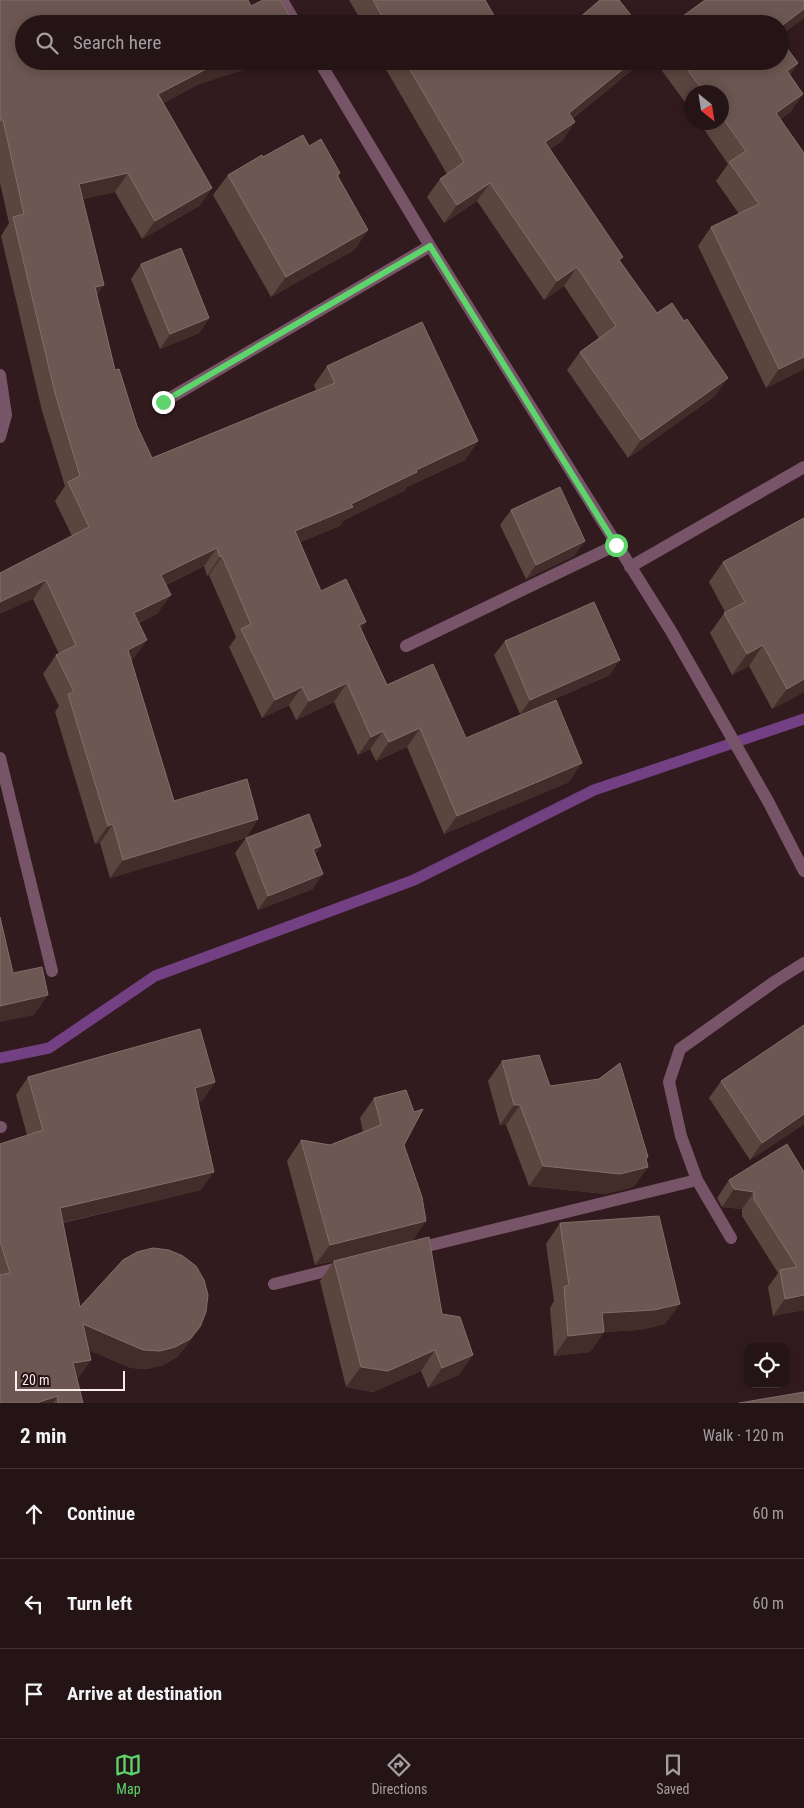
<!DOCTYPE html>
<meta charset="utf-8">
<style>
:root{--surface:#251416;--page:#2d1d1f;--text:#f1f3f6;--muted:#a39ea1;--line:#423335;--accent:#5dd56c}
body{margin:0;font-family:"Roboto Condensed",sans-serif;background:var(--page);color:var(--text)}
.controls{position:absolute;right:15px;bottom:15px;display:grid;overflow:hidden;border-radius:10px;box-shadow:0 2px 12px #0003}
.controls button{width:45px;height:45px;display:grid;place-items:center;padding:0;border:0;border-bottom:1px solid var(--line);background:var(--surface);color:var(--text);font:25px sans-serif}
.compass{position:absolute;left:684px;top:85px;width:45px;height:45px;border-radius:50%;background:var(--surface);box-shadow:0 2px 12px #0003;rotate:150deg}
.scale{position:absolute;left:15px;bottom:12px;width:110px;box-sizing:border-box;padding-left:5px;border:2px solid #faebec;border-top:0;font-size:14px;line-height:18px;white-space:nowrap;color:#faebec;-webkit-text-stroke:4px #261215;paint-order:stroke}
.stop{position:absolute;width:15px;height:15px;margin:-11px;border:4px solid #5dd56c;border-radius:50%;background:#fff}
.stop.end{background:#5dd56c;border-color:#fff;box-shadow:0 1px 5px #0008}
.list{margin:0;padding:0;list-style:none}
h2{display:flex;justify-content:space-between;align-items:center;height:65px;margin:0;padding:0 20px;font-size:21px}
h2 small{font-size:16px;font-weight:400;color:var(--muted)}
.list li{display:grid;grid-template-columns:32px 1fr auto;gap:15px;align-items:center;box-sizing:border-box;height:90px;padding:0 20px;border-top:1px solid var(--line)}
.list b{display:block;font-size:19px;white-space:nowrap}
.list em{font-size:16px;font-style:normal;color:var(--muted)}
.icon{flex:none;width:28px;height:28px;fill:none;stroke:currentColor;stroke-width:2;stroke-linecap:round;stroke-linejoin:round}
.map{position:relative;flex:none;width:804px;height:1403px;overflow:hidden}
.search{position:absolute;background:var(--surface);box-shadow:0 2px 12px #0003;left:15px;right:15px;top:15px;height:55px;display:flex;align-items:center;gap:12px;box-sizing:border-box;padding:0 18px;border-radius:28px;color:var(--muted);font-size:19px}
.sheet{height:335px;background:var(--surface)}
nav{display:flex;justify-content:space-around;align-items:center;box-sizing:border-box;height:70px;border-top:1px solid var(--line);background:var(--surface);font-size:14px;color:var(--muted)}
nav a{display:grid;justify-items:center;gap:2px}
nav .on{color:var(--accent)}
.map>svg:first-child{display:block}
.lines{fill:none;stroke-linecap:round;stroke-linejoin:round}
.stream{stroke:#734083;stroke-width:11}
.minor{stroke:#775467;stroke-width:12}
.wall{fill:#5b453f}
.shaded-wall{fill:#432d2a}
.building{fill:#6c5752;stroke:#826e6a}
.route{stroke:#5dd56c;stroke-width:6}
</style>
<div class="map">
<svg width="804" height="1403" viewBox="0 0 804 1403">
<rect width="100%" height="100%" fill="#311b1e"/>
<g class="lines">
<path class="stream" d="M 0,1058 L 49,1048 L 155,976 L 414,880 L 594,790 L 804,719"/>
<path class="minor" d="M 282,0 L 296,24
M 319,61 L 430,246 L 671,631 L 769,803 L 804,871
M 0,375 L 6,415 L 0,437
M 163,402 L 430,246
M 630,567 L 804,467
M 406,646 L 616,545
M 0,758 L 52,971
M 0,1127 L 1,1127
M 731,1238 L 697,1180 L 681,1136 L 669,1082 L 680,1049 L 774,982 L 804,963
M 415,1249 L 697,1180
M 274,1284 L 342,1267"/>
</g>
<path class="wall" d="M 0,0 L 251,6 L 280,0 L 24,61 L 256,61 L 252,67 L 199,84 L 163,103 L 212,188 L 199,206 L 142,239 L 115,192 L 83,199 L 97,295 L 115,370 L 137,426 L 152,458 L 316,390 L 314,385 L 327,366 L 478,441 L 465,460 L 407,487 L 404,491 L 344,520 L 340,526 L 300,542 L 321,591 L 361,629 L 387,685 L 466,738 L 569,782 L 444,834 L 407,747 L 376,761 L 370,749 L 358,755 L 334,702 L 296,720 L 289,705 L 262,718 L 229,647 L 236,637 L 209,575 L 207,576 L 204,566 L 166,585 L 158,613 L 139,623 L 134,658 L 131,660 L 174,801 L 258,819 L 246,838 L 110,878 L 100,843 L 95,844 L 55,712 L 59,706 L 43,674 L 56,655 L 59,654 L 33,599 L 72,536 L 55,501 L 65,486 L 42,411 L 1,236 L 9,223 L 0,183 Z
M 349,0 L 485,0 L 499,24 L 363,24 Z
M 381,61 L 521,61 L 523,64 L 526,61 L 643,61 L 573,118 L 575,122 L 562,141 L 550,149 L 620,261 L 715,396 L 628,458 L 567,370 L 580,352 L 599,338 L 564,286 L 544,300 L 477,201 L 444,223 L 427,197 L 440,179 L 447,174 Z
M 655,61 L 780,61 L 798,63 L 790,75 L 803,94 L 790,112 L 781,119 L 804,369 L 766,388 L 698,246 L 711,227 L 739,214 L 716,181 L 728,164 L 699,122 L 722,122 L 722,92 L 692,92 L 692,112 Z
M 309,146 L 340,173 L 338,177 L 368,230 L 354,250 L 271,297 L 213,195 L 228,175 L 263,157 Z
M 141,264 L 209,318 L 199,333 L 160,349 L 131,279 Z
M 511,510 L 585,541 L 574,556 L 526,579 L 500,525 Z
M 723,562 L 804,692 L 772,709 L 749,666 L 732,675 L 710,633 L 725,612 L 709,582 Z
M 505,641 L 610,675 L 520,714 L 494,655 Z
M 246,838 L 321,846 L 315,854 L 313,889 L 258,910 L 235,853 Z
M 804,1025 L 804,1124 L 750,1160 L 709,1098 L 721,1081 Z
M 502,1061 L 550,1086 L 648,1157 L 646,1160 L 648,1167 L 633,1187 L 605,1194 L 529,1186 L 506,1125 L 500,1125 L 488,1081 Z
M 28,1077 L 215,1082 L 202,1101 L 198,1102 L 201,1190 L 63,1223 L 80,1307 L 200,1327 L 187,1345 L 177,1357 L 163,1365 L 147,1369 L 131,1368 L 89,1350 L 91,1360 L 78,1378 L 77,1378 L 83,1403 L 0,1403 L 0,1144 L 27,1135 L 16,1095 Z
M 374,1098 L 404,1145 L 412,1242 L 442,1314 L 459,1375 L 428,1388 L 421,1371 L 373,1392 L 346,1387 L 320,1281 L 334,1261 L 315,1265 L 287,1161 L 301,1140 L 330,1145 L 363,1132 L 360,1118 Z
M 804,1172 L 804,1310 L 773,1316 L 768,1287 L 778,1273 L 742,1216 L 742,1209 L 722,1207 L 717,1198 L 729,1180 Z
M 560,1223 L 665,1324 L 639,1330 L 604,1332 L 590,1352 L 554,1356 L 550,1308 L 554,1301 L 546,1244 Z"/>
<path class="shaded-wall" d="M 804,9 L 804,18 L 780,36 L 780,27 Z
M 225,61 L 256,61 L 252,67 L 199,84 L 145,113 L 158,94 L 212,66 Z
M 633,61 L 643,61 L 556,131 L 569,113 Z
M 798,63 L 785,82 L 787,71 Z
M 803,94 L 790,112 L 763,132 L 776,113 Z
M 575,122 L 562,141 L 532,161 L 545,142 Z
M 128,173 L 115,192 L 66,203 L 79,184 Z
M 490,183 L 477,201 L 444,223 L 457,205 Z
M 212,188 L 199,206 L 142,239 L 155,221 Z
M 368,230 L 354,250 L 271,297 L 286,277 Z
M 577,267 L 564,286 L 544,300 L 557,281 Z
M 104,285 L 91,304 L 95,287 Z
M 209,318 L 199,333 L 160,349 L 170,334 Z
M 804,357 L 804,369 L 766,388 L 779,369 Z
M 728,378 L 715,396 L 628,458 L 641,440 Z
M 478,441 L 465,460 L 407,487 L 404,491 L 344,520 L 340,526 L 282,549 L 295,531 L 351,504 L 416,470 Z
M 585,541 L 574,556 L 526,579 L 536,565 Z
M 217,548 L 204,566 L 148,593 L 161,575 Z
M 222,556 L 209,575 L 207,576 L 220,557 Z
M 46,580 L 33,599 L 0,614 L 0,602 Z
M 171,595 L 158,613 L 121,631 L 134,613 Z
M 366,622 L 353,641 L 359,625 Z
M 147,640 L 134,658 L 115,668 L 128,650 Z
M 763,645 L 749,666 L 732,675 L 747,654 Z
M 620,660 L 610,675 L 520,714 L 530,700 Z
M 804,679 L 804,692 L 772,709 L 787,689 Z
M 347,683 L 334,702 L 296,720 L 309,701 Z
M 302,687 L 289,705 L 262,718 L 275,700 Z
M 420,728 L 407,747 L 376,761 L 389,742 Z
M 383,731 L 370,749 L 358,755 L 371,737 Z
M 582,763 L 569,782 L 444,834 L 457,816 Z
M 258,819 L 246,838 L 110,878 L 123,860 Z
M 113,824 L 100,843 L 95,844 L 108,826 Z
M 321,846 L 311,861 L 313,849 Z
M 323,874 L 313,889 L 258,910 L 268,896 Z
M 48,995 L 34,1015 L 0,1022 L 0,1006 Z
M 215,1082 L 202,1101 L 182,1106 L 195,1088 Z
M 514,1105 L 520,1105 L 506,1125 L 500,1125 Z
M 804,1114 L 804,1124 L 750,1160 L 762,1143 Z
M 648,1157 L 640,1169 L 648,1167 L 633,1187 L 605,1194 L 529,1186 L 543,1166 L 646,1159 Z
M 214,1172 L 201,1190 L 47,1226 L 60,1208 Z
M 734,1189 L 754,1192 L 742,1209 L 722,1207 Z
M 426,1221 L 412,1242 L 315,1265 L 330,1245 Z
M 804,1295 L 804,1310 L 773,1316 L 785,1299 Z
M 680,1304 L 665,1324 L 639,1330 L 604,1332 L 590,1352 L 554,1356 L 568,1336 L 602,1313 Z
M 83,1324 L 200,1327 L 187,1345 L 177,1357 L 163,1365 L 147,1369 L 131,1368 L 71,1343 Z
M 435,1350 L 421,1371 L 373,1392 L 346,1387 L 361,1367 Z
M 473,1355 L 459,1375 L 428,1388 L 442,1368 Z
M 91,1360 L 78,1378 L 60,1381 L 73,1363 Z
M 58,1396 L 53,1403 L 36,1403 Z"/>
<path class="building" d="M 0,0 L 248,0 L 251,6 L 263,0 L 280,0 L 294,24 L 24,24 L 24,61 L 225,61 L 212,66 L 158,94 L 212,188 L 155,221 L 128,173 L 79,184 L 104,285 L 95,287 L 115,370 L 119,369 L 137,426 L 152,458 L 335,383 L 327,366 L 422,322 L 478,441 L 416,470 L 417,472 L 351,504 L 353,507 L 295,531 L 321,591 L 346,579 L 366,622 L 359,625 L 387,685 L 433,664 L 466,738 L 556,700 L 582,763 L 457,816 L 420,728 L 389,742 L 383,731 L 371,737 L 347,683 L 309,701 L 302,687 L 275,700 L 241,629 L 251,624 L 222,556 L 220,557 L 217,548 L 161,575 L 171,595 L 134,613 L 147,640 L 128,650 L 174,801 L 247,779 L 258,819 L 123,860 L 113,824 L 108,826 L 68,694 L 74,692 L 56,655 L 76,645 L 46,580 L 0,602 L 0,573 L 89,527 L 68,482 L 80,476 L 55,393 L 13,217 L 24,214 L 3,120 L 0,120 Z
M 373,0 L 485,0 L 499,24 L 383,24 L 382,21 L 384,20 Z
M 600,0 L 619,0 L 638,24 L 572,24 Z
M 705,0 L 804,0 L 804,9 L 780,27 L 780,24 L 672,24 Z
M 780,39 L 798,63 L 787,71 L 803,94 L 776,113 L 804,153 L 804,357 L 779,369 L 711,227 L 759,204 L 729,162 L 746,151 L 722,117 L 722,92 L 704,92 L 681,61 L 780,61 Z
M 405,61 L 521,61 L 523,64 L 526,61 L 633,61 L 569,113 L 575,122 L 545,142 L 623,257 L 619,260 L 657,313 L 672,303 L 684,321 L 687,319 L 728,378 L 641,440 L 580,352 L 616,326 L 577,267 L 557,281 L 490,183 L 457,205 L 440,179 L 464,162 Z
M 303,135 L 309,146 L 321,139 L 340,173 L 337,175 L 368,230 L 286,277 L 228,175 L 262,155 L 263,157 Z
M 181,248 L 209,318 L 170,334 L 141,264 Z
M 560,487 L 585,541 L 536,565 L 511,510 Z
M 804,518 L 804,679 L 787,689 L 763,645 L 747,654 L 724,613 L 745,602 L 723,562 Z
M 594,602 L 620,660 L 530,700 L 505,641 Z
M 309,814 L 321,846 L 313,849 L 323,874 L 268,896 L 246,838 Z
M 0,917 L 13,973 L 42,967 L 48,995 L 0,1006 Z
M 804,1025 L 804,1114 L 762,1143 L 721,1081 Z
M 200,1029 L 215,1082 L 195,1088 L 214,1172 L 60,1208 L 80,1307 L 123,1260 L 137,1252 L 153,1248 L 169,1250 L 183,1256 L 196,1266 L 204,1280 L 208,1295 L 206,1312 L 200,1327 L 190,1339 L 175,1347 L 160,1351 L 143,1350 L 83,1324 L 91,1360 L 73,1363 L 83,1403 L 58,1403 L 58,1396 L 36,1403 L 0,1403 L 0,1275 L 10,1273 L 0,1241 L 0,1144 L 43,1130 L 28,1077 Z
M 539,1055 L 550,1086 L 599,1079 L 620,1063 L 648,1157 L 646,1159 L 648,1167 L 620,1174 L 543,1166 L 520,1105 L 514,1105 L 502,1061 Z
M 406,1090 L 414,1112 L 423,1109 L 404,1145 L 422,1197 L 426,1221 L 330,1245 L 301,1140 L 330,1145 L 381,1125 L 374,1098 Z
M 787,1144 L 804,1172 L 804,1295 L 785,1299 L 780,1270 L 797,1267 L 754,1199 L 754,1192 L 734,1189 L 729,1180 Z
M 659,1216 L 680,1304 L 654,1310 L 602,1313 L 604,1332 L 568,1336 L 564,1287 L 569,1285 L 560,1223 Z
M 429,1237 L 442,1314 L 460,1317 L 473,1355 L 442,1368 L 435,1350 L 388,1371 L 361,1367 L 334,1261 Z
M 804,1392 L 804,1403 L 739,1403 L 745,1402 Z"/>
<g class="lines">
<path class="route" d="M 163,402 L 430,246 L 616,545"/>
</g>
</svg>
<div class="controls">
<button><svg class="icon" aria-label="locate" viewBox="0 0 24 24"><circle cx="12" cy="12" r="6"/><path d="M12 2v4M12 18v4M2 12h4M18 12h4"/></svg></button>
</div>
<svg class="compass" viewBox="-18 -18 36 36"><path d="M0-13l5 13h-10z" fill="#e53935"/><path d="M0 13l5-13h-10z" fill="#a39ea1"/></svg>
<div class="scale">20 m</div>
<div class="stop" style="left:616px;top:545px"></div>
<div class="stop end" style="left:163px;top:402px"></div>
<div class="search"><svg class="icon" aria-label="search" viewBox="0 0 24 24"><circle cx="10" cy="10" r="6"/><path d="M15 15l6 6"/></svg>Search here</div>
</div>
<section class="sheet">
<h2>2 min<small>Walk · 120 m</small></h2>
<ul class="list">
<li><svg class="icon" aria-label="ahead" viewBox="0 0 24 24"><path d="M12 20V5M6 11l6-6 6 6"/></svg><div><b>Continue</b></div><em>60 m</em></li>
<li><svg class="icon" aria-label="left" viewBox="0 0 24 24"><path d="M17 20v-9H6M10 6l-5 5 5 5"/></svg><div><b>Turn left</b></div><em>60 m</em></li>
<li><svg class="icon" aria-label="arrive" viewBox="0 0 24 24"><path d="M6 21V4h12l-3 4 3 4H6"/></svg><div><b>Arrive at destination</b></div></li>
</ul>
</section>
<nav>
<a class="on"><svg class="icon" aria-label="map" viewBox="0 0 24 24"><path d="M3 6l6-2 6 2 6-2v14l-6 2-6-2-6 2zM9 4v14M15 6v14"/></svg>Map</a>
<a><svg class="icon" aria-label="directions" viewBox="0 0 24 24"><path d="M12 3l9 9-9 9-9-9zM9 14v-3h6M13 9l2 2-2 2"/></svg>Directions</a>
<a><svg class="icon" aria-label="saved" viewBox="0 0 24 24"><path d="M7 4h10v16l-5-4-5 4z"/></svg>Saved</a>
</nav>
